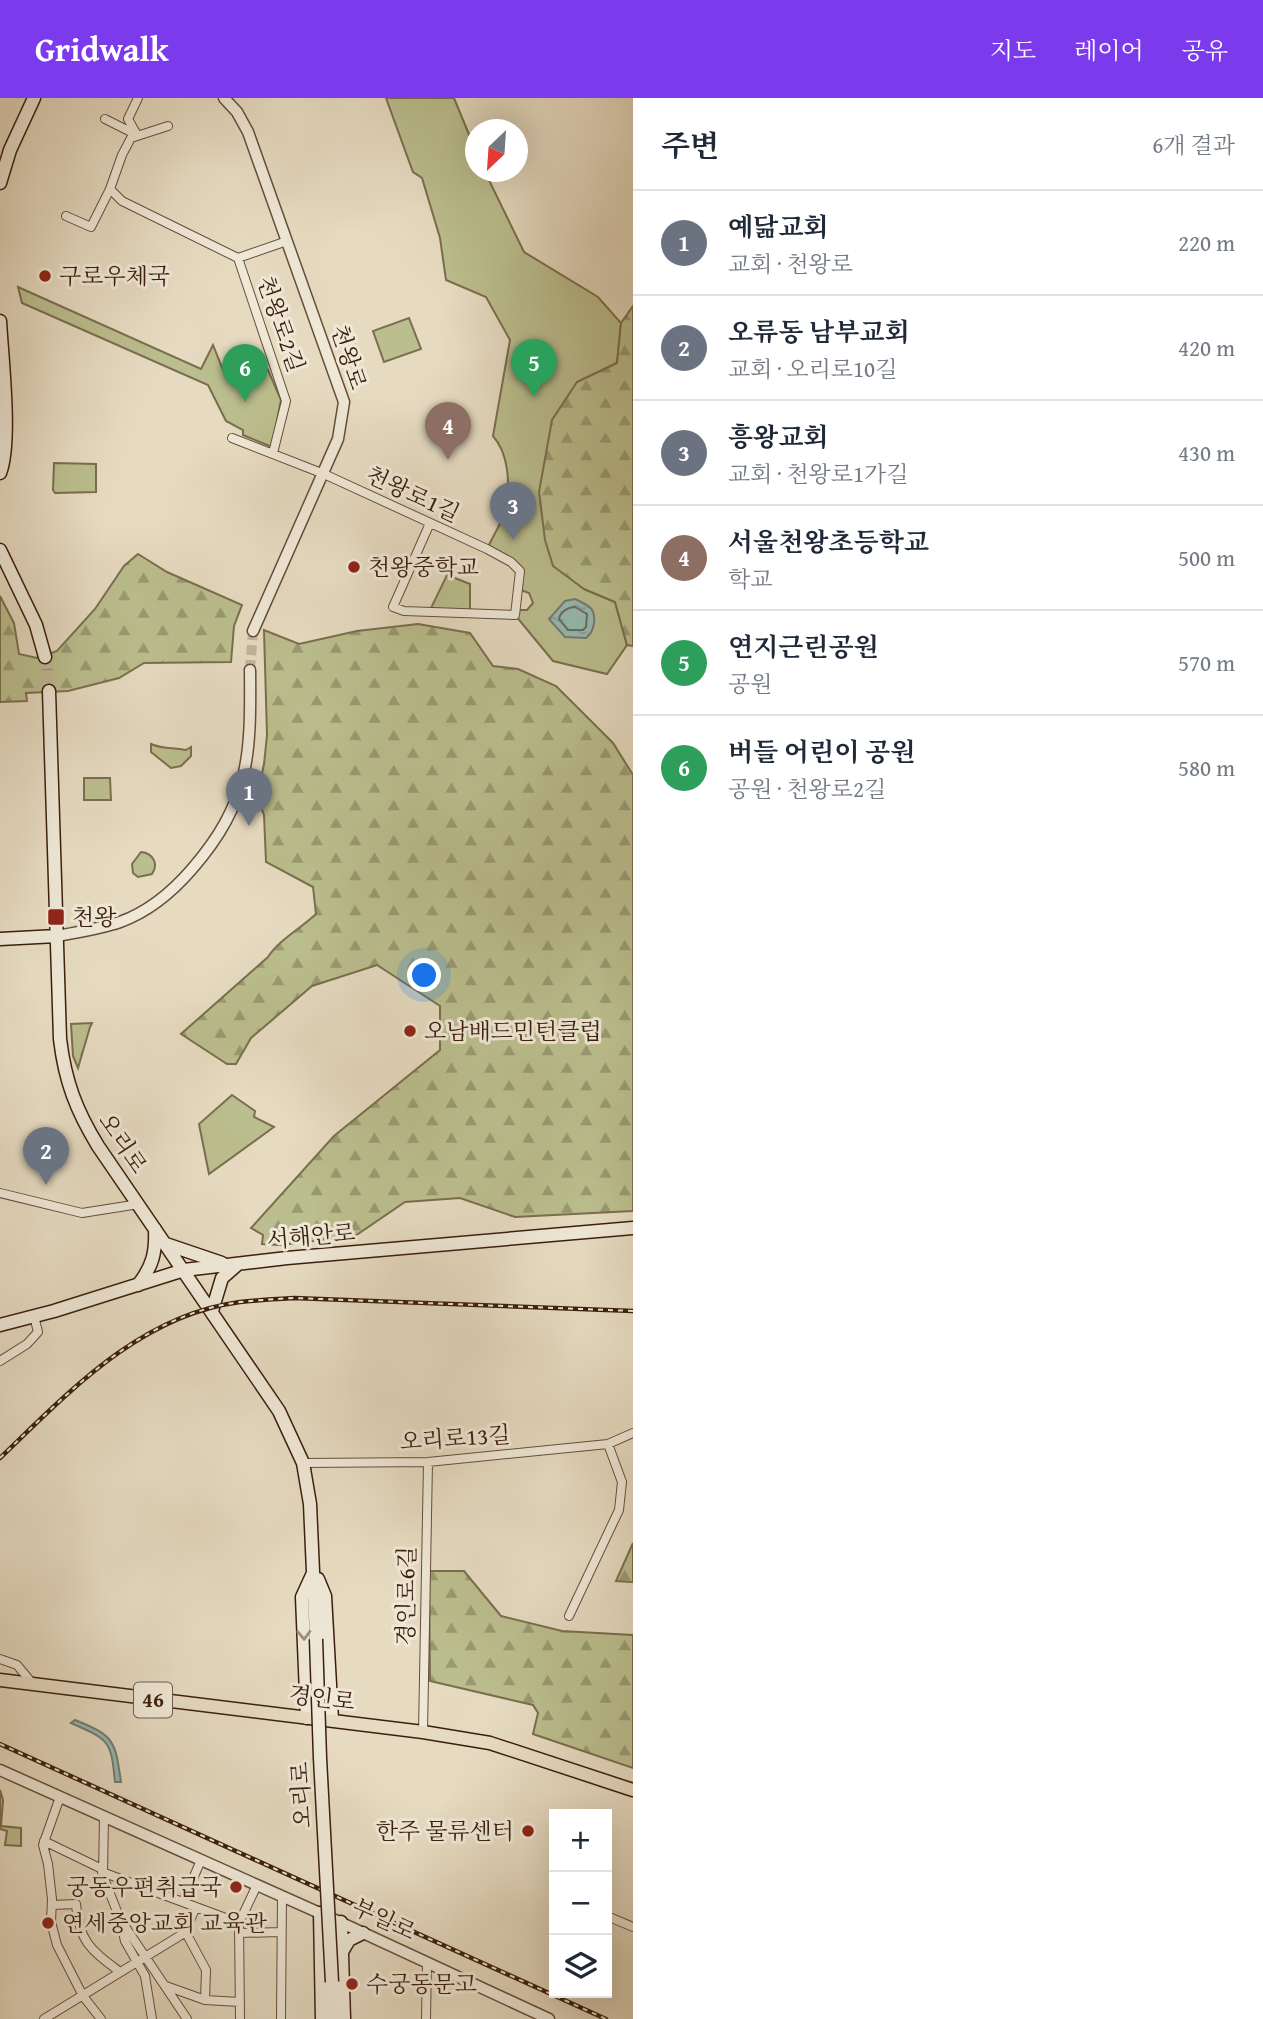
<!DOCTYPE html>
<html lang="ko">
<meta charset="utf-8">
<style>
:root{--surface:#fff;--page:#f6f6f7;--text:#1f2937;--muted:#747a83;--line:#e0e1e3;--accent:#7c3aed}
body{margin:0;font-family:"Gentium Book Plus","Noto Serif KR",serif;background:var(--page);color:var(--text)}
.controls{position:absolute;right:21px;bottom:21px;display:grid;overflow:hidden;border-radius:0px;box-shadow:0 7px 28px #0002}
.controls button{width:63px;height:63px;display:grid;place-items:center;padding:0;border:0;border-bottom:2px solid var(--line);background:var(--surface);color:var(--text);font:35px sans-serif}
.compass{position:absolute;left:465px;top:21px;width:63px;height:63px;border-radius:50%;background:var(--surface);box-shadow:0 7px 28px #0002;rotate:205deg}
.you{position:absolute;left:425px;top:878px;width:24px;height:24px;margin:-18px;border:5px solid #fff;border-radius:50%;background:#1a73e8;box-shadow:0 0 0 10px #1a73e833}
.badge{display:grid;place-items:center;width:46px;height:46px;border-radius:50%;background:var(--accent);color:#fff;font-size:23px;font-weight:700}
.pin{position:absolute;translate:-50% -58px;filter:drop-shadow(0 2px 4px #0008)}
.pin::after{content:'';position:absolute;top:37px;width:24px;height:21px;background:inherit;clip-path:polygon(0 0,100% 0,50% 100%)}
.list{margin:0;padding:0;list-style:none}
h2{display:flex;justify-content:space-between;align-items:center;height:91px;margin:0;padding:0 28px;font-size:30px}
h2 small{font-size:23px;font-weight:400;color:var(--muted)}
.list li{display:grid;grid-template-columns:46px 1fr auto;gap:21px;align-items:center;box-sizing:border-box;height:105px;padding:0 28px;border-top:2px solid var(--line)}
.list b{display:block;font-size:26px;white-space:nowrap}
.list p{margin:0;font-size:23px;white-space:nowrap;color:var(--muted)}
.list em{font-size:23px;font-style:normal;color:var(--muted)}
.icon{flex:none;width:38px;height:38px;fill:none;stroke:currentColor;stroke-width:2;stroke-linecap:round;stroke-linejoin:round}
.map{position:relative;flex:none;width:633px;height:1921px;overflow:hidden}
header{display:flex;align-items:center;gap:42px;box-sizing:border-box;height:98px;padding:0 35px;background:var(--accent);color:#fff}
header strong{font-size:33px}
nav{display:flex;gap:38px;margin-inline-start:auto;font-size:24px}
main{display:flex}
aside{flex:1;background:var(--surface)}
.map>svg:first-child{display:block}
.green{fill:#bbbe8e;stroke:#7b6e4e;stroke-width:2}
.forest{fill:url(#forest-firs);stroke:#7b6e4e;stroke-width:2}
.water{fill:url(#water-ripples);stroke:#727c71;stroke-width:2}
.lines{fill:none;stroke-linecap:round;stroke-linejoin:round}
.shore{stroke:#686c60;stroke-width:2}
.tertiary-tunnel{stroke:#c4b59d;stroke-width:10;stroke-dasharray:10 5;stroke-linecap:butt}
.secondary-tunnel{stroke:#c4b59d;stroke-width:12;stroke-dasharray:12 6;stroke-linecap:butt}
.minor-casing{stroke:#664d3a;stroke-width:10}
.tertiary-casing{stroke:#664d3a;stroke-width:13}
.secondary-casing{stroke:#3b1e0d;stroke-width:15}
.primary-casing{stroke:#3b1e0d;stroke-width:15}
.minor{stroke:#efe8d7;stroke-width:8}
.tertiary{stroke:#efe8d7;stroke-width:10}
.secondary{stroke:#efe8d7;stroke-width:12}
.primary{stroke:#e6dbc1;stroke-width:12}
.rail-casing{stroke:#3b1e0d;stroke-width:4.5}
.rail{stroke:#efe8d7;stroke-width:2;stroke-dasharray:5;stroke-linecap:butt}
.secondary-bridge-casing{stroke:#3b1e0d;stroke-width:15;stroke-linecap:butt}
.secondary-bridge{stroke:#efe8d7;stroke-width:12}
.oneway{stroke:#9e8d7c}
.poi-dot{fill:#8f2418;stroke:#efe8d7;stroke-width:2.5}
.labels{text-anchor:middle;stroke-width:6;stroke-linejoin:round;paint-order:stroke}
.shield{fill:#efe8d7;stroke:#715b4a;stroke-width:2}
.shield-label{font-size:21px;font-weight:bold;fill:#3b1e0d}
.poi-label{font-size:23px;fill:#3b1e0d;stroke:#efe8d7;text-anchor:start}
.street-label{font-size:23px;fill:#3b1e0d;stroke:#efe8d7}
</style>
<header>
<strong>Gridwalk</strong>
<nav><a>지도</a><a>레이어</a><a>공유</a></nav>
</header>
<main>
<div class="map">
<svg width="633" height="1921" viewBox="0 0 633 1921">
<defs>
<pattern id="forest-firs" width="22" height="20" patternUnits="userSpaceOnUse" patternTransform="scale(1.75)"><rect width="22" height="20" fill="#bbbe8e"/><path d="M5 1l3.5 6h-7zM16 11l3.5 6h-7z" fill="#999a72"/></pattern>
<pattern id="water-ripples" width="26" height="14" patternUnits="userSpaceOnUse" patternTransform="scale(1.75)"><rect width="26" height="14" fill="#96bbb3"/><path d="M2 4q2-2 4 0t4 0M15 11q2-2 4 0t4 0" fill="none" stroke="#82a099"/></pattern>
</defs>
<rect width="100%" height="100%" fill="#e6dbc1"/>
<filter id="stains"><feTurbulence type="fractalNoise" baseFrequency=".00286" numOctaves="4"/><feColorMatrix values="0 0 0 0 .2 0 0 0 0 .09 0 0 0 0 .02 0 0 0 .5 -.17"/></filter>
<radialGradient id="worn" r=".72"><stop offset=".6" stop-color="#630" stop-opacity="0"/><stop offset="1" stop-color="#630" stop-opacity=".3"/></radialGradient>
<path class="green" d="M 386,0 L 454,0 L 475,51 L 475,74 L 485,74 L 524,154 L 598,199 L 621,225 L 617,265 L 577,284 L 584,491 L 615,504 L 627,547 L 607,576 L 553,563 L 515,517 L 516,512 L 527,512 L 533,505 L 529,495 L 518,491 L 520,473 L 487,451 C 493,438 503,423 506,409 C 510,386 509,356 493,338 L 510,242 L 486,199 L 446,182 L 440,140 L 422,80 L 413,74 Z
M 18,189 L 201,271 L 213,247 L 225,277 L 265,265 L 281,302 L 272,349 L 243,337 L 243,332 L 226,323 L 208,287 L 22,205 Z
M 409,220 L 421,251 L 384,264 L 373,233 Z
M 54,365 L 96,366 L 96,394 L 55,395 L 53,392 Z
M 447,477 L 470,486 L 470,515 L 430,512 Z
M 151,646 C 165,652 172,649 186,652 L 191,649 L 191,658 L 181,668 L 171,670 L 151,654 Z
M 84,680 L 110,680 L 111,702 L 84,702 Z
M 141,754 C 153,755 159,766 152,776 L 138,779 L 133,775 L 132,766 Z
M 232,997 L 255,1013 L 254,1019 L 274,1029 L 209,1076 L 199,1026 Z
M 0,1692 L 3,1702 L 1,1728 L 21,1730 L 21,1748 L 5,1747 L 7,1733 L 0,1731 Z"/>
<path class="forest" d="M 633,208 L 633,548 L 627,547 L 615,504 L 584,491 L 553,468 L 545,442 L 539,394 L 552,322 L 577,284 L 617,265 L 621,225 Z
M 138,456 L 167,474 L 242,507 L 234,528 L 231,564 L 144,565 L 119,580 L 68,593 L 26,595 L 27,603 L 0,604 L 0,498 L 14,525 L 19,556 L 37,560 L 57,553 L 95,511 L 124,468 Z
M 418,526 L 470,535 L 493,568 L 518,571 L 556,588 L 613,645 L 633,677 L 633,1113 L 515,1119 L 460,1100 L 405,1104 L 355,1138 L 280,1147 L 262,1146 L 263,1137 L 251,1130 L 334,1038 L 440,952 L 440,908 L 377,867 L 312,888 L 251,940 L 236,966 L 227,966 L 181,936 L 268,859 C 279,842 300,831 316,816 L 313,789 L 266,764 L 264,717 L 262,712 L 255,708 L 264,666 L 267,637 L 264,532 L 299,546 L 357,533 Z
M 92,925 L 90,929 L 78,970 L 73,958 L 71,926 Z
M 633,1445 L 633,1484 L 616,1483 Z
M 429,1473 L 464,1473 L 501,1518 L 562,1533 L 633,1537 L 633,1670 L 533,1636 L 538,1615 L 533,1607 L 430,1583 Z"/>
<path class="water" d="M 575,501 C 588,507 596,510 594,525 C 593,533 591,535 586,540 L 565,539 L 549,521 L 565,503 Z
M 75,1622 C 115,1638 115,1643 121,1684 L 115,1684 C 111,1643 110,1642 71,1625 Z"/>
<g class="lines">
<path class="shore" d="M 575,509 L 587,516 L 586,529 L 583,532 L 568,532 L 559,521 C 560,514 568,509 575,509 Z"/>
<path class="tertiary-tunnel" d="M 250,572 L 253,533"/>
<path class="secondary-tunnel" d="M 45,559 L 49,593"/>
<g class="minor-casing">
<path id="minor" d="M 105,21 L 137,37
M 168,28 L 131,40 L 122,57 L 110,91 L 122,103 L 238,160
M 137,37 L 128,21 L 138,0
M 66,118 L 91,129 L 110,91
M 232,340 L 324,376 L 487,451 L 511,464 L 520,473 L 515,517 L 404,513 L 393,509 L 430,425
M 273,355 L 286,303 L 238,160 L 287,143
M 0,1095 L 82,1115 L 139,1106
M 0,1263 L 27,1246 L 38,1234 L 34,1218
M 303,1365 L 428,1364 L 608,1346 L 633,1335
M 569,1518 L 619,1412 L 622,1384 L 608,1346
M 0,1561 L 17,1567 L 32,1585
M 423,1634 L 428,1364
M 60,1699 L 43,1747 L 48,1766 L 52,1801 L 51,1824 L 57,1847 L 83,1898 L 101,1921
M 104,1719 L 103,1778 L 120,1821 L 125,1843 L 145,1878 L 152,1921
M 44,1743 L 102,1771
M 102,1774 L 239,1825
M 183,1804 L 201,1762
M 52,1807 L 76,1806 C 79,1844 91,1852 120,1874
M 196,1809 L 185,1833 L 206,1872 L 205,1902
M 607,1818 L 633,1829
M 124,1827 L 187,1921
M 239,1835 L 281,1834
M 166,1888 L 205,1902 L 240,1904
M 44,1921 L 186,1834
M 240,1921 L 239,1825 L 257,1787
M 281,1921 L 282,1798
M 426,1921 L 427,1864"/>
</g>
<g class="tertiary-casing">
<path id="tertiary" d="M 224,0 L 237,14 L 248,34 L 344,304 L 338,341 L 253,533
M 57,838 C 78,834 100,831 120,824 C 148,814 173,793 192,771 C 250,704 251,657 250,572
M 0,1672 L 333,1821 L 549,1921"/>
</g>
<g class="secondary-casing">
<path id="secondary" d="M 0,85 L 10,52 L 34,0
M 0,223 C 2,260 12,344 0,375
M 0,452 L 36,527 L 45,559
M 49,593 L 60,941 C 65,983 76,1012 98,1048 L 279,1313 L 303,1365 L 310,1406 L 316,1541
M 0,841 L 57,838
M 166,1146 L 222,1165
M 138,1187 C 153,1168 156,1154 155,1131
M 212,1213 L 222,1180 L 238,1166
M 0,1227 L 54,1213 L 184,1172 L 287,1160 L 633,1130
M 318,1481 L 325,1498 L 332,1622
M 307,1620 L 302,1499 L 313,1475
M 320,1815 L 322,1921
M 341,1824 L 344,1921
M 342,1854 L 349,1842 L 363,1835
M 332,1884 L 333,1921"/>
</g>
<g class="primary-casing">
<path id="primary" d="M 0,1582 L 423,1634 L 490,1645 L 633,1692"/>
</g>
<use href="#minor" class="minor"/>
<use href="#tertiary" class="tertiary"/>
<use href="#secondary" class="secondary"/>
<use href="#primary" class="primary"/>
<g class="rail-casing">
<path id="rail" d="M 0,1360 C 69,1294 140,1217 240,1204 C 258,1202 276,1201 294,1200 L 633,1213
M 0,1646 L 606,1921"/>
</g>
<use href="#rail" class="rail"/>
<g class="secondary-bridge-casing">
<path id="secondary-bridge" d="M 316,1541 L 320,1660 L 332,1884"/>
</g>
<use href="#secondary-bridge" class="secondary-bridge"/>
</g>
<defs><path id="oneway-chevron" d="M-2-3.5L2.5 0L-2 3.5" fill="none" stroke-width="1.6" stroke-linecap="round" stroke-linejoin="round" transform="scale(1.75)"/></defs>
<use class="oneway" href="#oneway-chevron" transform="translate(304 1537) rotate(88)"/>
<g class="poi-dot">
<circle cx="45" cy="178" r="7"/>
<circle cx="354" cy="469" r="7"/>
<rect x="47" y="810" width="18" height="18" rx="3.5"/>
<circle cx="410" cy="933" r="7"/>
<circle cx="528" cy="1733" r="7"/>
<circle cx="236" cy="1789" r="7"/>
<circle cx="48" cy="1825" r="7"/>
<circle cx="352" cy="1886" r="7"/>
</g>
<g class="labels">
<rect class="shield" x="134" y="1584.5" width="38" height="35" rx="5"/>
<g class="shield-label">
<text x="153" y="1609">46</text>
</g>
<g class="poi-label">
<text x="59" y="186">구로우체국</text>
<text x="368" y="477">천왕중학교</text>
<text x="72" y="827">천왕</text>
<text x="424" y="941">오남배드민턴클럽</text>
<text x="514" y="1741" text-anchor="end">한주 물류센터</text>
<text x="222" y="1797" text-anchor="end">궁동우편취급국</text>
<text x="62" y="1833">연세중앙교회 교육관</text>
<text x="366" y="1894">수궁동문고</text>
</g>
<g class="street-label">
<text transform="translate(281 226) rotate(71)" y="8">천왕로2길</text>
<text transform="translate(349 259) rotate(72)" y="8">천왕로</text>
<text transform="translate(413 396) rotate(25)" y="8">천왕로1길</text>
<text transform="translate(123 1045) rotate(56)" y="8">오리로</text>
<text transform="translate(311 1138) rotate(-5)" y="8">서해안로</text>
<text transform="translate(455 1340) rotate(-4)" y="8">오리로13길</text>
<text transform="translate(406 1498) rotate(-89)" y="8">경인로6길</text>
<text transform="translate(322 1600) rotate(7)" y="8">경인로</text>
<text transform="translate(301 1697) rotate(-93)" y="8">오리로</text>
<text transform="translate(384 1821) rotate(25)" y="8">부일로</text>
</g>
</g>
<rect width="100%" height="100%" filter="url(#stains)"/>
<rect width="100%" height="100%" fill="url(#worn)"/>
</svg>
<div class="controls">
<button>+</button>
<button>−</button>
<button><svg class="icon" aria-label="layers" viewBox="0 0 24 24"><path d="M12 4l9 5-9 5-9-5zM3 14l9 5 9-5"/></svg></button>
</div>
<svg class="compass" viewBox="-18 -18 36 36"><path d="M0-13l5 13h-10z" fill="#e53935"/><path d="M0 13l5-13h-10z" fill="#747a83"/></svg>
<div class="you"></div>
<div class="pin badge" style="left:249px;top:728px;background:#6b7280">1</div>
<div class="pin badge" style="left:46px;top:1087px;background:#6b7280">2</div>
<div class="pin badge" style="left:513px;top:442px;background:#6b7280">3</div>
<div class="pin badge" style="left:448px;top:362px;background:#8d6e63">4</div>
<div class="pin badge" style="left:534px;top:299px;background:#2e9e5b">5</div>
<div class="pin badge" style="left:245px;top:304px;background:#2e9e5b">6</div>
</div>
<aside>
<h2>주변<small>6개 결과</small></h2>
<ul class="list">
<li><span class="badge" style="background:#6b7280">1</span><div><b>예닮교회</b><p>교회 · 천왕로</p></div><em>220 m</em></li>
<li><span class="badge" style="background:#6b7280">2</span><div><b>오류동 남부교회</b><p>교회 · 오리로10길</p></div><em>420 m</em></li>
<li><span class="badge" style="background:#6b7280">3</span><div><b>흥왕교회</b><p>교회 · 천왕로1가길</p></div><em>430 m</em></li>
<li><span class="badge" style="background:#8d6e63">4</span><div><b>서울천왕초등학교</b><p>학교</p></div><em>500 m</em></li>
<li><span class="badge" style="background:#2e9e5b">5</span><div><b>연지근린공원</b><p>공원</p></div><em>570 m</em></li>
<li><span class="badge" style="background:#2e9e5b">6</span><div><b>버들 어린이 공원</b><p>공원 · 천왕로2길</p></div><em>580 m</em></li>
</ul>
</aside>
</main>
